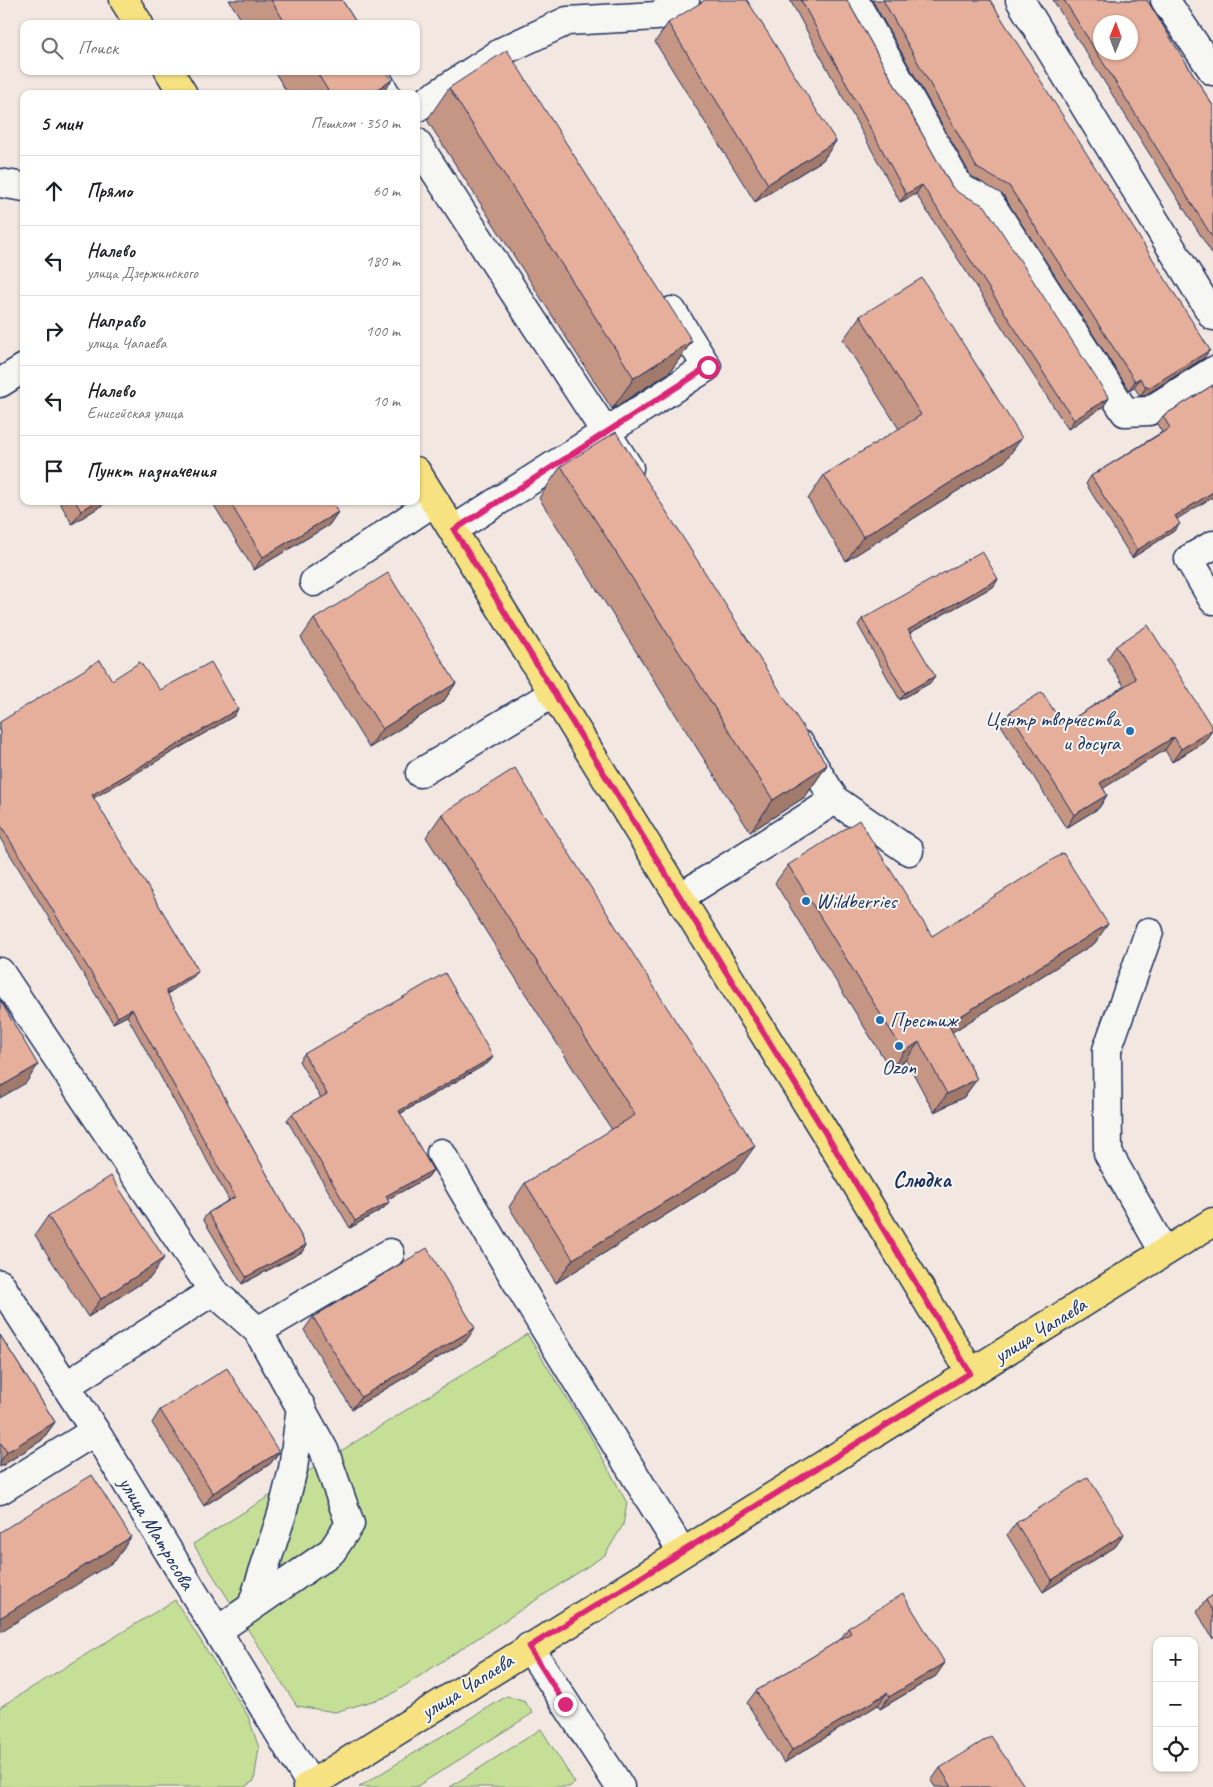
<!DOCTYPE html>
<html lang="ru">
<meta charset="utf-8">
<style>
:root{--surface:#fff;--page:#f2f2f2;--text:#202124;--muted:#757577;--line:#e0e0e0}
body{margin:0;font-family:Caveat,sans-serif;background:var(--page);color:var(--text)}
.controls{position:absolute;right:15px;bottom:15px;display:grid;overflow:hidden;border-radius:10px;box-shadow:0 1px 4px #0004}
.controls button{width:45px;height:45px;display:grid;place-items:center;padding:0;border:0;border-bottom:1px solid var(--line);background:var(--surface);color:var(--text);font:25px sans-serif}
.compass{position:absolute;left:1093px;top:15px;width:45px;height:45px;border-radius:50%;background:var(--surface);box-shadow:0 1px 4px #0004;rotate:1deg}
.stop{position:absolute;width:15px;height:15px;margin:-11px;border:4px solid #db2777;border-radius:50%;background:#fff}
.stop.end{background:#db2777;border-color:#fff;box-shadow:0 1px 5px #0008}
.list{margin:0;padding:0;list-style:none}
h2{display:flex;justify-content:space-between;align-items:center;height:65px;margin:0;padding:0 20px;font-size:21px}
h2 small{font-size:16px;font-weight:400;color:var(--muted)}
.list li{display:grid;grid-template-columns:32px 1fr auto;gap:15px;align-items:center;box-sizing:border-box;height:70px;padding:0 20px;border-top:1px solid var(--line)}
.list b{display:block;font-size:19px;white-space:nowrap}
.list p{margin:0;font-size:16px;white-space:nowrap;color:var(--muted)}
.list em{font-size:16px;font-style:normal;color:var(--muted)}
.icon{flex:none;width:28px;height:28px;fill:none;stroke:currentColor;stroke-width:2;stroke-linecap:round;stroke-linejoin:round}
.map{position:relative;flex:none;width:1213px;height:1787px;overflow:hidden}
.search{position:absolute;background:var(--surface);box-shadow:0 1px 4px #0004;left:20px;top:20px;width:400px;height:55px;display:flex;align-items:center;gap:12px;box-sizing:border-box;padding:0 18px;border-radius:10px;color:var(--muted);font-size:19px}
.panel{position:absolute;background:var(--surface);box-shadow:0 1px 4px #0004;left:20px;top:90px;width:400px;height:415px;border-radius:10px}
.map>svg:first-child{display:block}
.green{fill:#c5df96;stroke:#70877a}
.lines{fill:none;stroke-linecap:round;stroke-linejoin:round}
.minor-casing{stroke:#1b2f5e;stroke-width:31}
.major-casing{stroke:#1b2f5e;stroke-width:31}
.minor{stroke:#f6f6f2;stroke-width:28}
.major{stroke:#f7e281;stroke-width:28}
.wall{fill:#c69685;stroke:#1b2f5e}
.shaded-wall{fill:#a17a6c;stroke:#1b2f5e}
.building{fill:#e6af9b;stroke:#1b2f5e;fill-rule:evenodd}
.route{stroke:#db2777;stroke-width:6}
.poi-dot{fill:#1f6fb2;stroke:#f6f6f2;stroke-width:2}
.labels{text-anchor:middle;stroke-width:4;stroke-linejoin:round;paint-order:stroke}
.poi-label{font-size:21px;fill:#1b2f5e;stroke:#f6f6f2;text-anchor:start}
.street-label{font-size:21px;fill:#1b2f5e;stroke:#f6f6f2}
.neighbourhood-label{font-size:22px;font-weight:bold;fill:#1b2f5e;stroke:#f6f6f2}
</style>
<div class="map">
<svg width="1213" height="1787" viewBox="0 0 1213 1787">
<rect width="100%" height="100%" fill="#f3e8e1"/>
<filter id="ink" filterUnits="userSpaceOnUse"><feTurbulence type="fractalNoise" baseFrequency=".02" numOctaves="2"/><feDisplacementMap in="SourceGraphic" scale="10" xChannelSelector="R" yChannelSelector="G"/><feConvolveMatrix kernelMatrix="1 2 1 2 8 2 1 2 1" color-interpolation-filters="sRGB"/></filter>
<g filter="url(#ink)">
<path class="green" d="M 527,1334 L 591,1437 L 627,1503 L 623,1525 L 605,1555 L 389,1696 L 335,1712 L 297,1706 L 193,1544 Z
M 175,1600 L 248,1716 L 259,1748 L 254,1781 L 244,1787 L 0,1787 L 0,1707 Z
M 507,1696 L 525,1702 L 533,1713 L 416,1787 L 359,1787 Z
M 541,1729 L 575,1783 L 569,1787 L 450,1787 Z"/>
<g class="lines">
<g class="minor-casing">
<path id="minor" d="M 854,0 L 960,188 L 990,203 L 1125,412 L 1149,411 L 1213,371
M 1020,0 L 1213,316
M 1165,0 L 1213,71
M 372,71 L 386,94
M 416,108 L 505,50 L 567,21 L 657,16 L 685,0
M 416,142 L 629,468
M 0,183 L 24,187
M 0,383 L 24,368
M 453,530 L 707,367 L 672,311
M 1213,545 L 1189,559 L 1213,600
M 314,582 L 435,501
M 420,773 L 554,693
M 835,800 L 909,851
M 680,897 L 835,800 L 801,745
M 1149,932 L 1107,1050 L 1108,1153 L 1164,1252
M 0,972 L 213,1291 L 67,1385
M 441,1153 L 537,1316 L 682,1552
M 0,1284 L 95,1431 L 311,1785
M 213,1291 L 258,1331 L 324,1450 L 350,1524 L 332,1551 L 217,1631
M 258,1331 L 390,1253
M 0,1490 L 95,1431
M 252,1606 L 282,1514 L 293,1469 L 301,1406
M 529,1647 L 620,1787"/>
</g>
<g class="major-casing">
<path id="major" d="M 124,0 L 139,24
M 169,71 L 183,94
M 416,471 L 826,1134 L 971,1373
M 307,1787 L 1213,1222"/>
</g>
<use href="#minor" class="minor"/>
<use href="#major" class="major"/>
</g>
<path class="wall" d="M 229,0 L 342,0 L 357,24 L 244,24 Z
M 790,0 L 847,0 L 952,187 L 1109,398 L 1103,407 L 1068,429 L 916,194 L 900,202 Z
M 872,0 L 990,0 L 1204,358 L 1144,396 L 1140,396 L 1134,387 L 1129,390 L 1003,195 L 971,176 Z
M 1053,0 L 1147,0 L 1213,106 L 1213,255 Z
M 668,23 L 836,141 L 823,160 L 755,202 L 655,42 Z
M 274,71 L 386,71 L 382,94 L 288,94 Z
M 449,88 L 692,341 L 670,372 L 612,409 L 427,120 Z
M 860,316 L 1005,461 L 846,561 L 808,499 L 824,475 L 899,429 L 843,340 Z
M 1213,385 L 1174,531 L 1132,558 L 1086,484 L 1091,476 L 1162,432 L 1157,424 L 1163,416 Z
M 561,466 L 827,765 L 805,797 L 750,832 L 539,498 Z
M 59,501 L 109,501 L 72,524 Z
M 332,501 L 338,512 L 329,525 L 254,570 L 212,502 Z
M 998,579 L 994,586 L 910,633 L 930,683 L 900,700 L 858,625 L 862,619 Z
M 314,619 L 456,683 L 443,702 L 369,748 L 301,638 Z
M 1116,646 L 1213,729 L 1204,742 L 1172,762 L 1165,750 L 1103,788 L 1107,795 L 1099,808 L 1066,828 L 1001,725 L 1010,712 L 1063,725 L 1124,686 L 1107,659 Z
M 112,680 L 234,716 L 93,798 L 198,970 L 194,976 L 167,994 L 306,1245 L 302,1252 L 242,1284 L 203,1219 L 208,1213 L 229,1200 L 127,1016 L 113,1023 L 0,838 L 0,722 Z
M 442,814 L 738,1170 L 556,1283 L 509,1207 L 525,1183 L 612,1130 L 426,837 Z
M 788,865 L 932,936 L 1095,943 L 952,1032 L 977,1079 L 964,1097 L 934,1112 L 906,1060 L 891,1070 L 775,883 Z
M 304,1054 L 493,1057 L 488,1063 L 400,1114 L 433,1170 L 428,1177 L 388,1199 L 384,1208 L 350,1228 L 287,1120 L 292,1114 L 321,1098 L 299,1061 Z
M 48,1216 L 151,1277 L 88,1317 L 35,1235 Z
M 313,1317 L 466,1341 L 352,1409 L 304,1330 Z
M 0,1335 L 55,1422 L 42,1440 L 0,1467 Z
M 160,1410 L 279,1452 L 270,1464 L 204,1506 L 152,1423 Z
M 1016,1523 L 1124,1534 L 1115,1547 L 1043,1592 L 1007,1535 Z
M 1213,1595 L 1213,1639 L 1197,1612 L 1206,1600 Z
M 848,1628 L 936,1676 L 880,1709 L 878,1705 L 784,1763 L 747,1703 L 756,1691 L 840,1640 Z
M 940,1768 L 1025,1787 L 935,1787 L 931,1781 Z"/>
<path class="shaded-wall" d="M 392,80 L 382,94 L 369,94 Z
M 836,141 L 823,160 L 755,202 L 768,184 Z
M 922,185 L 916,194 L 900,202 L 906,194 Z
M 692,341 L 670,372 L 612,409 L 634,378 Z
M 1210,350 L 1204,358 L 1144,396 L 1140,396 L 1146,387 Z
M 1140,378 L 1134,387 L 1129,390 L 1135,381 Z
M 1109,398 L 1103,407 L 1068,429 L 1074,420 Z
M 1022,438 L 1005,461 L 846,561 L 863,537 Z
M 1213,492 L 1213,497 L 1169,524 L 1175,516 Z
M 97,501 L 109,501 L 72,524 L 81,511 Z
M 338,512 L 329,525 L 254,570 L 263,557 Z
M 1180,524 L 1174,531 L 1132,558 L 1137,550 Z
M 998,579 L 994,586 L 904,636 L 908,630 Z
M 935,676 L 930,683 L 900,700 L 905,693 Z
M 456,683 L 443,702 L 369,748 L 382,729 Z
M 238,709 L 234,716 L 87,802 L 92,795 Z
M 1213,729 L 1204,742 L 1172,762 L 1181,749 Z
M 1174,737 L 1165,750 L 1091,796 L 1100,783 Z
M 827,765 L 805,797 L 750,832 L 773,800 Z
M 1107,795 L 1099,808 L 1066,828 L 1074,815 Z
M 1108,924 L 1095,943 L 935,1043 L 948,1024 Z
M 198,970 L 194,976 L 161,998 L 166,991 Z
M 132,1009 L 127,1016 L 113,1023 L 118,1017 Z
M 919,1042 L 906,1060 L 891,1070 L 904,1052 Z
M 493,1057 L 488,1063 L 394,1117 L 399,1111 Z
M 38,1065 L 26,1083 L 0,1098 L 0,1087 Z
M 977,1079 L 964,1097 L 934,1112 L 947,1094 Z
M 755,1146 L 738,1170 L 556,1283 L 573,1259 Z
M 433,1170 L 428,1177 L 381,1203 L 386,1196 Z
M 389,1202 L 384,1208 L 350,1228 L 355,1221 Z
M 306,1245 L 302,1252 L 242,1284 L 246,1277 Z
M 164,1258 L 151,1277 L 88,1317 L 101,1299 Z
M 475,1328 L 466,1341 L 352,1409 L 361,1397 Z
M 55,1422 L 42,1440 L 0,1467 L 0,1462 L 7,1452 Z
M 279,1452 L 270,1464 L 204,1506 L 213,1493 Z
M 1124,1534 L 1115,1547 L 1043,1592 L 1052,1580 Z
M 131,1537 L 115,1561 L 0,1632 L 0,1618 Z
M 945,1663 L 936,1676 L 880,1709 L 889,1697 Z
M 887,1693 L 878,1705 L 784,1763 L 792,1750 Z"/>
<path class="building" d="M 271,0 L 342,0 L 357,24 L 286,24 Z
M 705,0 L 747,0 L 836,141 L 768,184 L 668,23 Z
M 801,0 L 847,0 L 952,187 L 959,193 L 985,206 L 1109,398 L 1074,420 L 922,185 L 906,194 Z
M 883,0 L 990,0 L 1210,350 L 1150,387 L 1146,387 L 1140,378 L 1135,381 L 1009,186 L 977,168 Z
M 1064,0 L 1147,0 L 1213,106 L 1213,238 ZM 1100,22 L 1130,22 L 1130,52 L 1100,52 Z
M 507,50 L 692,341 L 634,378 L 449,88 Z
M 316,71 L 386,71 L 392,80 L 369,94 L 330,94 Z
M 922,278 L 1022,438 L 863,537 L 824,475 L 921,415 L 860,316 Z
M 1213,385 L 1213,492 L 1175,516 L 1180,524 L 1137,550 L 1091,476 L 1170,428 L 1163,416 Z
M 616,432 L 827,765 L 773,800 L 561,466 Z
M 75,501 L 97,501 L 81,511 Z
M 229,501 L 332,501 L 338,512 L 263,557 Z
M 982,551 L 998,579 L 908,630 L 935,676 L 905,693 L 862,619 Z
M 388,573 L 456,683 L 382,729 L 314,619 Z
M 1148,625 L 1213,729 L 1181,749 L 1174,737 L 1135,761 L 1100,783 L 1107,795 L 1074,815 L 1010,712 L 1042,692 L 1063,725 L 1136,679 L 1116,646 Z
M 100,660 L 112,680 L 140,662 L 160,690 L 211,662 L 238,709 L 92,795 L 198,970 L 166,991 L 306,1245 L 246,1277 L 208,1213 L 235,1197 L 132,1009 L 118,1017 L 0,824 L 0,722 Z
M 515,768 L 755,1146 L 573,1259 L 525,1183 L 635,1115 L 442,814 Z
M 859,820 L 932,936 L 1063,853 L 1108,924 L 948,1024 L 977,1079 L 947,1094 L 919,1042 L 904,1052 L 788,865 Z
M 445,973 L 493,1057 L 399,1111 L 433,1170 L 386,1196 L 389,1202 L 355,1221 L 292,1114 L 327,1094 L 304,1054 Z
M 0,1000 L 38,1065 L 0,1087 Z
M 111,1176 L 164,1258 L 101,1299 L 48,1216 Z
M 427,1248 L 475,1328 L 361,1397 L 313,1317 Z
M 0,1335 L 55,1422 L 7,1452 L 0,1442 Z
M 227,1368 L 279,1452 L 213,1493 L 160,1410 Z
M 92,1475 L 131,1537 L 0,1618 L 0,1532 Z
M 1088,1477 L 1124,1534 L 1052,1580 L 1016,1523 Z
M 903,1594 L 945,1663 L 889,1697 L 887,1693 L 792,1750 L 756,1691 L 851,1633 L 848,1628 Z
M 1213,1595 L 1213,1612 L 1206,1600 Z
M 991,1736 L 1025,1787 L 952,1787 L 940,1768 Z"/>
</g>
<g class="lines" filter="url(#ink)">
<path class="route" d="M 565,1704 L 529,1647 L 970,1373 L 826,1134 L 454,530 L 708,367"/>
</g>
<g class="poi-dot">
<circle cx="1130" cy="731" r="5"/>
<circle cx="806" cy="901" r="5"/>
<circle cx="880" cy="1020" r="5"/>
<circle cx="899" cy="1046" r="5"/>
</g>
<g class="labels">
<g class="poi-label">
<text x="1120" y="726" text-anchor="end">Центр творчества<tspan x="1120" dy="24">и досуга</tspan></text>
<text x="816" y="908">Wildberries</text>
<text x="890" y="1027">Престиж</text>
<text x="899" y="1074" text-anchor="middle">Ozon</text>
</g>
<g class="street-label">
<text transform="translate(1040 1330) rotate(-32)" y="7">улица Чапаева</text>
<text transform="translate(157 1533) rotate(59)" y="7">улица Матросова</text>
<text transform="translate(467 1686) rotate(-32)" y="7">улица Чапаева</text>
</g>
<g class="neighbourhood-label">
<text x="922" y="1187">Слюдка</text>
</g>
</g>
</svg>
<div class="controls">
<button>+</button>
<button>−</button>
<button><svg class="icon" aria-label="locate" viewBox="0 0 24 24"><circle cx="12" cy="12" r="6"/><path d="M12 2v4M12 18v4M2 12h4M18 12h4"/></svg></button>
</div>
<svg class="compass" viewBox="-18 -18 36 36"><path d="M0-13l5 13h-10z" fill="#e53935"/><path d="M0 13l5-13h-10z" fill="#757577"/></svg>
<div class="stop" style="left:708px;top:367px"></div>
<div class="stop end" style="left:565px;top:1704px"></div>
<div class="search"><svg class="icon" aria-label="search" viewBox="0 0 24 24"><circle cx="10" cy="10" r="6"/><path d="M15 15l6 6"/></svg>Поиск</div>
<section class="panel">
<h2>5 мин<small>Пешком · 350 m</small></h2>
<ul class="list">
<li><svg class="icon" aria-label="ahead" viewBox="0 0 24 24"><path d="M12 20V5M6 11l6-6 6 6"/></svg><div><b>Прямо</b></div><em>60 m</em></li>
<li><svg class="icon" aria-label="left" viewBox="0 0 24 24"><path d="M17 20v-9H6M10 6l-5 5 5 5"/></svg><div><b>Налево</b><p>улица Дзержинского</p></div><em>180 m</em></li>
<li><svg class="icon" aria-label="right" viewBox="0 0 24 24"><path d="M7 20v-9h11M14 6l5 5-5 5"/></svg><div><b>Направо</b><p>улица Чапаева</p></div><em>100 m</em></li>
<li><svg class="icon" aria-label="left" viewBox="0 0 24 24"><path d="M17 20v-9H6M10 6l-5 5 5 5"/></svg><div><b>Налево</b><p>Енисейская улица</p></div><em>10 m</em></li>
<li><svg class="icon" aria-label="arrive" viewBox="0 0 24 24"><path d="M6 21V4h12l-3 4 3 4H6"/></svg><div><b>Пункт назначения</b></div></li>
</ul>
</section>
</div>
